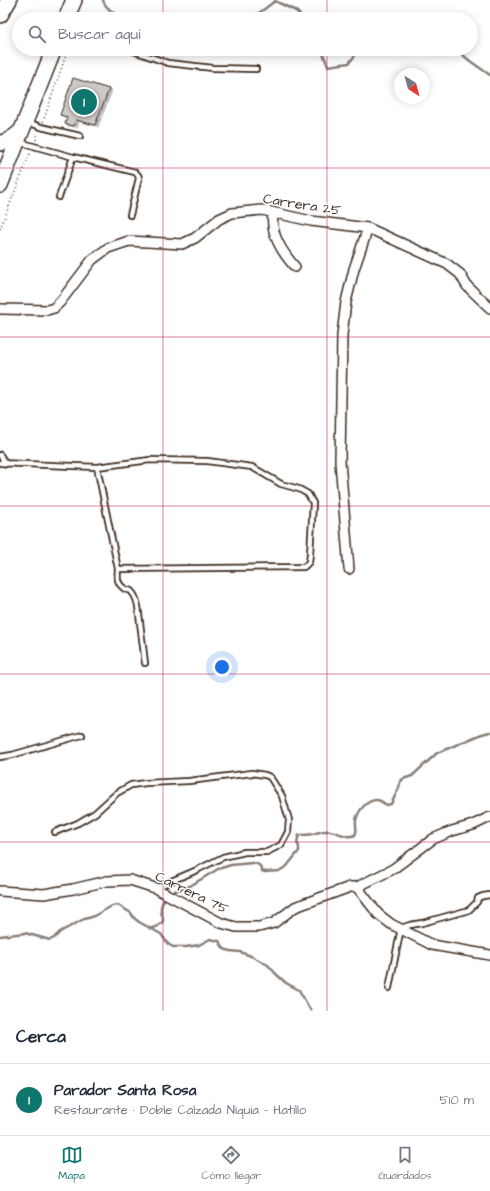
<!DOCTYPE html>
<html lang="es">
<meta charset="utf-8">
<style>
:root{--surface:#fff;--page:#f6f6f7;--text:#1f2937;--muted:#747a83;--line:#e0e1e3;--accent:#0f766e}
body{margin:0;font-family:"Architects Daughter",sans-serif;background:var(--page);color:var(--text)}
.compass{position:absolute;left:394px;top:68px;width:36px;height:36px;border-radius:50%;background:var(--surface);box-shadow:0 2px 10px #0003;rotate:144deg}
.you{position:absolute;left:222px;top:667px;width:14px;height:14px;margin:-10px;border:3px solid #fff;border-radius:50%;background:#1a73e8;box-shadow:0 0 0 6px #1a73e833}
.badge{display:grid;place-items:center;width:26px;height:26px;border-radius:50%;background:var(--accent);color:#fff;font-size:13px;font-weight:700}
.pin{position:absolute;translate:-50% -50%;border:2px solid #fff;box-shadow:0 1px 4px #0006}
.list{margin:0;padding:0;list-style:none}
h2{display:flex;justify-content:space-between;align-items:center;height:52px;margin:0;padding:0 16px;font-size:17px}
h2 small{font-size:13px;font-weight:400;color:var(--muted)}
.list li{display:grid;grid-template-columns:26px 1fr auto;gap:12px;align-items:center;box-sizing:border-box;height:72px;padding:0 16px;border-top:1px solid var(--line)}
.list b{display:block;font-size:15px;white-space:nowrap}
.list p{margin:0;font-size:13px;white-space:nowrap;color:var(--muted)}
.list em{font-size:13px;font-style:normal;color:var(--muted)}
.icon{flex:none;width:22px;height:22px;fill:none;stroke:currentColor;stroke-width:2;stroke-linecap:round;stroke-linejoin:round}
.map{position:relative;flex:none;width:490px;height:1011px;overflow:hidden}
.search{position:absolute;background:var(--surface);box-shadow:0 2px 10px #0003;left:12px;right:12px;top:12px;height:44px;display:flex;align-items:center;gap:10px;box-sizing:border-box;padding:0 14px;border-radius:22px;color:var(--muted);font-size:15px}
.sheet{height:124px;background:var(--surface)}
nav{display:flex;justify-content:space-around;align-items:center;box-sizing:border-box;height:56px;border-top:1px solid var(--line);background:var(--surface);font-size:11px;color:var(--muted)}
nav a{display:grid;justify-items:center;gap:2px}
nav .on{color:var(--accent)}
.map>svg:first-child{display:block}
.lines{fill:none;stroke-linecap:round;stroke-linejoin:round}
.stream{stroke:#887e77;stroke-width:2.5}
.building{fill:#cfcac7;stroke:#3b2a1e;filter:url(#shadow)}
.service-casing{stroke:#3b2a1e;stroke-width:8}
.minor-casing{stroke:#3b2a1e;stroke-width:12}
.trunk-casing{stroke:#3b2a1e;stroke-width:18}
.path{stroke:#3b2a1e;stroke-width:1.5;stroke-dasharray:1 3;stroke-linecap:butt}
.service{stroke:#fff;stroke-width:4.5}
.minor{stroke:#fff;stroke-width:9}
.trunk{stroke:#fff;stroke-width:15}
.grid{fill:none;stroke:#c2185b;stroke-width:1;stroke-opacity:0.55}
.labels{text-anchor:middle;stroke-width:3;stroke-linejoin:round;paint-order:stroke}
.street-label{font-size:14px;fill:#3b2a1e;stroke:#fff}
</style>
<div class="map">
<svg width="490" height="1011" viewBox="0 0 490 1011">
<defs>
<filter id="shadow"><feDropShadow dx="3" dy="1.5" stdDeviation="0" flood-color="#0004"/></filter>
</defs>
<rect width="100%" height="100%" fill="#fff"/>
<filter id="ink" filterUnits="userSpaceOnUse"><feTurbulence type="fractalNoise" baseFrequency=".025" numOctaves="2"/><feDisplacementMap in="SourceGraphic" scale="8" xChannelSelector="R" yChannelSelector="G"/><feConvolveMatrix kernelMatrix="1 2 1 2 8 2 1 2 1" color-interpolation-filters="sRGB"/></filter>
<g filter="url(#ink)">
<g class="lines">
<path class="stream" d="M 103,0 C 105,8 116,15 123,19
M 251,19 L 275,1 L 296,11 L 304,19
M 321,49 L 328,66 L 349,63 L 360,49
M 456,49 L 470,61 L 490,75
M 169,893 L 190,886 L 218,869 L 231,865 L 252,863 L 257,864 L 260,866 L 262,871 L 265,872 L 279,871 L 287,866 L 299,851 L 299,847 L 297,842 L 299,835 C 303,835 308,835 312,834 C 318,833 323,830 330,831 C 339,832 346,839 355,835 C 358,830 355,825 356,820 C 358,811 367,799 378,800 C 381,801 384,803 386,805 L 391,804 L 399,788 L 400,782 L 403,779 L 412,776 L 437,753 L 482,734 L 490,732
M 150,929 C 153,928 157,927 159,925 C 166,921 162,917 161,911 C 160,906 163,901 166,896
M 0,936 L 25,933 L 50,940 L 54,938 L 60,932 L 84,919 L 92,917 L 112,906 L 118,905 L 131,913 L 134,918 L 139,922 L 161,934 L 168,944 L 173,947 L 186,947 L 199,945 L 210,939 L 219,941 L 224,949 L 230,951 L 240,952 L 251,956 L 268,965 L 276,974 L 286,983 L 299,990 L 311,1011"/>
</g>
<path class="building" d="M 73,78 L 109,89 L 95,125 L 76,120 L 74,126 L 65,124 L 67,117 L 60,115 Z"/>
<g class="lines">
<g class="service-casing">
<path id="service" d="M 128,49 L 168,63 L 213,68 L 256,69
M 27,122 L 41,127 L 80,136
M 19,142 L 73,157 L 135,172 L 138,175 L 139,178 L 130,215
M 59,197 L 73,157
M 0,455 L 6,464
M 0,463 L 97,467 L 150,460 L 207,461 L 252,467 L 281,484 L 299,489 L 308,494 L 313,503 L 310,554 L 309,562 L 304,567 L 118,569
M 97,467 L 118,569 C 117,578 117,584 125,589 C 127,590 130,590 131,591 C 135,595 137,601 138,606 L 145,663
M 0,757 L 12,755 L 82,735
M 55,832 L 78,823 L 95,813 L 117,793 L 131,785 L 146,783 L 189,781 L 252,773 L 265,775 L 270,777 L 282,796 L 289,820 L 288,832 L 281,845 L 267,852 L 245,852 L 223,857 L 197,870 L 155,888
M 389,988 L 401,928 L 410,925 L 422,923 L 469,910 L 477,902 L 478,898 L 483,896 L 490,895"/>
</g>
<g class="minor-casing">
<path id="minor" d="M 273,213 C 270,234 282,252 295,267
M 0,309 L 47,310 L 54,308 L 61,301 L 92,260 L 108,248 L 129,241 L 182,244 L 195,238 L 219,219 L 232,213 L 262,210 L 311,221 L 368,228 L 447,264 L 460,274 L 467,286 L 490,308
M 349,569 L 340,462 L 342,335 L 346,302 L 354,269 L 368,228
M 357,887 L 378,914 L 391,924 L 432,945 L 490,955
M 0,891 L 44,894 L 73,889 L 107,881 L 130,880 L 155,888 L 221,923 L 236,927 L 259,927 L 274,923 L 295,907 L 350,887 L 357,887 L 393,869 L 433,839 L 452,831 L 473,825 L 490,817"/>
</g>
<g class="trunk-casing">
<path id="trunk" d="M 0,15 L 9,0
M 66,19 L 74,0
M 0,143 C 9,142 16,136 22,130
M 0,185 L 54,49"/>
</g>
<path class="path" d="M 43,122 L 68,49
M 36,140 L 38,133
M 0,229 L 31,151"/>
<use href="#service" class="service"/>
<use href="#minor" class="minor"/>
<use href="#trunk" class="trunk"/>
</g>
</g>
<path class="grid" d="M 163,0 L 163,19M 327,0 L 327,19M 163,49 L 163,1011M 327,49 L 327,1011M 0,168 L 490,168M 0,337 L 490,337M 0,506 L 490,506M 0,674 L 490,674M 0,842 L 490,842"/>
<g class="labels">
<g class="street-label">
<text transform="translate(302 204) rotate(9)" y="5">Carrera 25</text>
<text transform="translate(192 892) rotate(26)" y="5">Carrera 75</text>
</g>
</g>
</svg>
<svg class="compass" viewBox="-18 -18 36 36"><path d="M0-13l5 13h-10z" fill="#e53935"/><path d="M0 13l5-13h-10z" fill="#747a83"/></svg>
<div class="you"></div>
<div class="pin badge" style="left:84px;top:102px">1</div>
<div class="search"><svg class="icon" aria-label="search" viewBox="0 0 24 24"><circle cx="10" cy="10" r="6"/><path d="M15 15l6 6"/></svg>Buscar aquí</div>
</div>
<section class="sheet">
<h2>Cerca<small></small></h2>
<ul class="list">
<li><span class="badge">1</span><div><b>Parador Santa Rosa</b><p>Restaurante · Doble Calzada Niquia - Hatillo</p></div><em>510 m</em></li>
</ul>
</section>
<nav>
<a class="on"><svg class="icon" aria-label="map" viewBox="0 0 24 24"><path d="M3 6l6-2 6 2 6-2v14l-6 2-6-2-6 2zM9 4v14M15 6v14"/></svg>Mapa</a>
<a><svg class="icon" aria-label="directions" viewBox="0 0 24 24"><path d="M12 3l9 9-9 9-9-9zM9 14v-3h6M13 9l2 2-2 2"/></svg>Cómo llegar</a>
<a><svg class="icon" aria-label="saved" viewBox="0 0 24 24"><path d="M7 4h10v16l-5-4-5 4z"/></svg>Guardados</a>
</nav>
